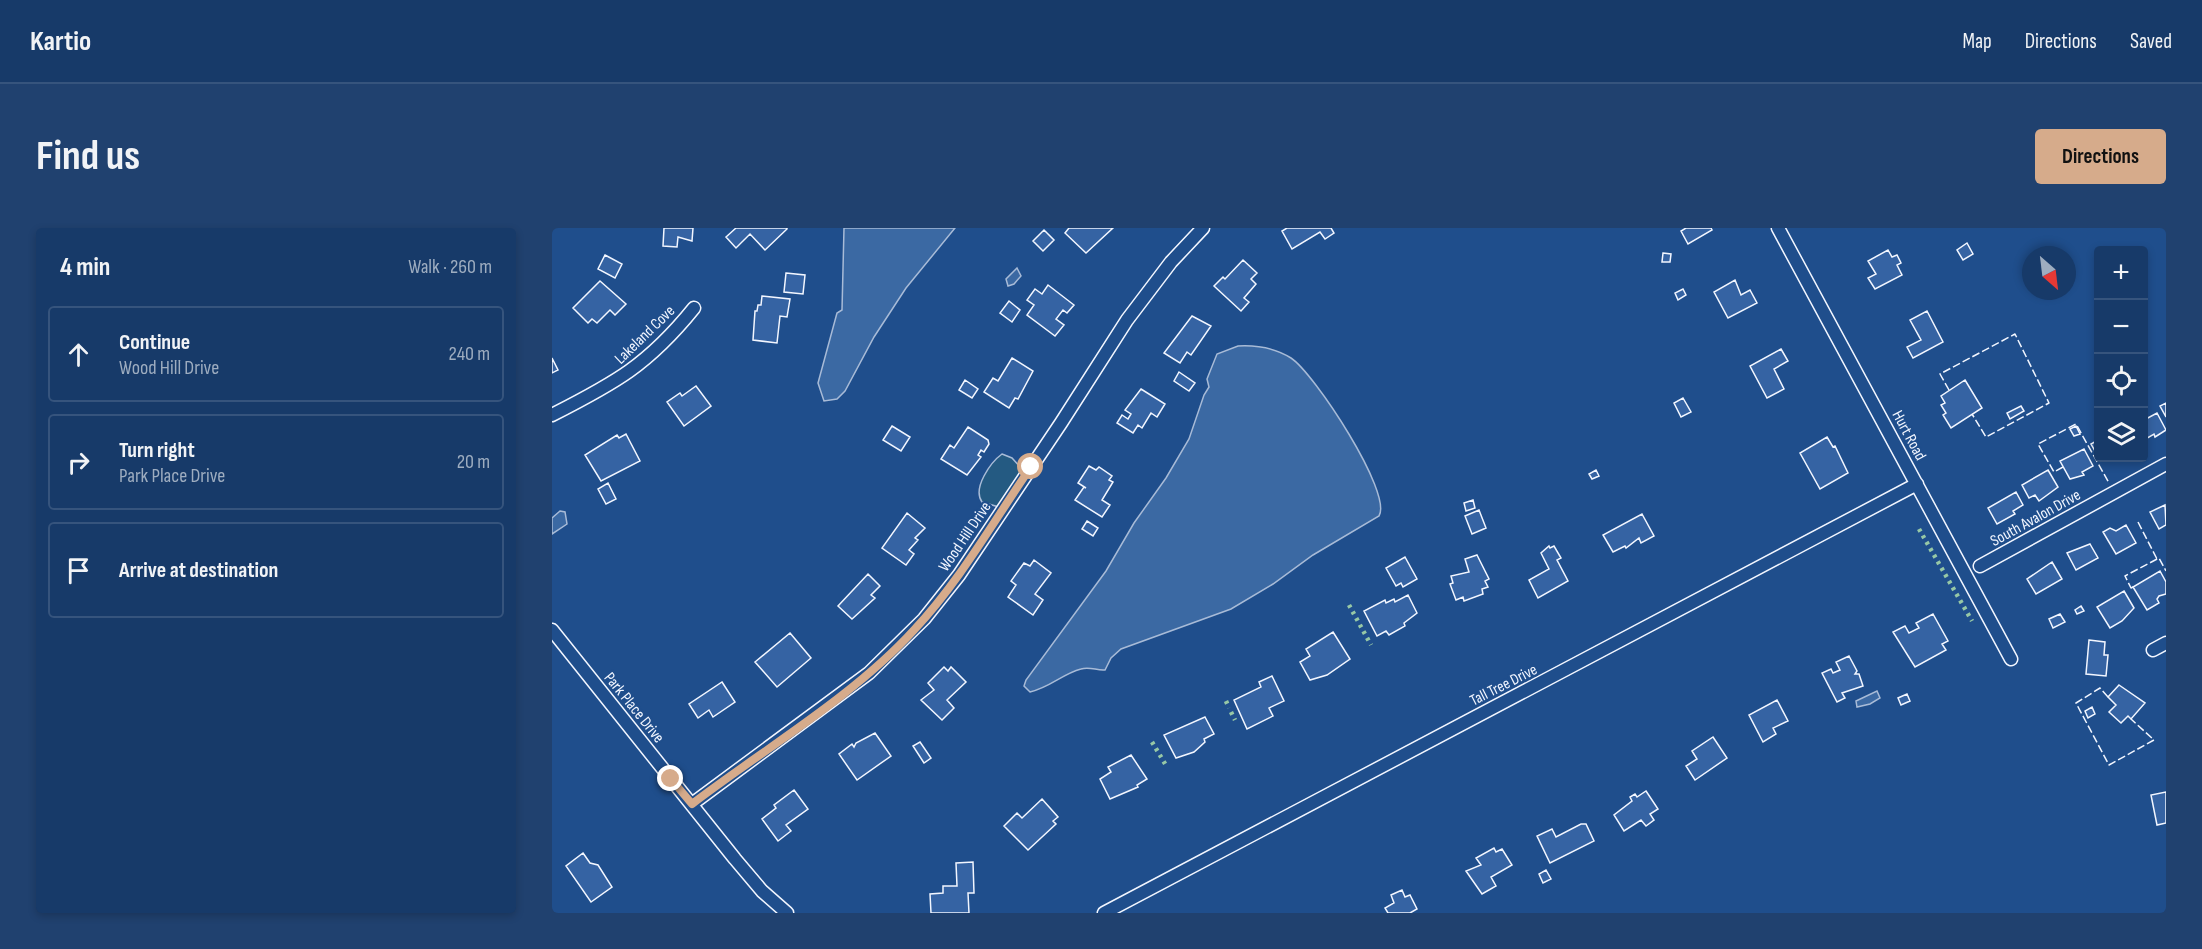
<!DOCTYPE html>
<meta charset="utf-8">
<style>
:root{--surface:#173a69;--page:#20416f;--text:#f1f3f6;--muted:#9eadc0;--line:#36547d;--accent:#d6ab8b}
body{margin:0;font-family:"Sofia Sans Condensed",sans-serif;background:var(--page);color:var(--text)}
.controls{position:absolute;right:18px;top:18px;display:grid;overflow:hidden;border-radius:6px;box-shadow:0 3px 9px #0003}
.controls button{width:54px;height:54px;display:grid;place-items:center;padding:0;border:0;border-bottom:2px solid var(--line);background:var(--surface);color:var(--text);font:30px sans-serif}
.compass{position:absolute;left:1470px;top:18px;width:54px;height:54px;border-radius:50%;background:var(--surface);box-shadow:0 3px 9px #0003;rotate:152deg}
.stop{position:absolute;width:18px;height:18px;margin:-14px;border:4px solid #d6ab8b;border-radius:50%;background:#fff}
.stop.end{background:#d6ab8b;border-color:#fff;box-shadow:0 2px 6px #0008}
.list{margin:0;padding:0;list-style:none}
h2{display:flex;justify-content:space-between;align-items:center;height:78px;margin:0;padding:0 24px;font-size:26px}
h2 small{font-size:20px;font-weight:400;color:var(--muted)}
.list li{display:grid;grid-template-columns:39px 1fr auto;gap:18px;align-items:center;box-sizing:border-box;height:96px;margin:0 12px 12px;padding:0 12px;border:2px solid var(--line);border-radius:6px}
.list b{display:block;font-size:22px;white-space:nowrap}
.list p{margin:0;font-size:20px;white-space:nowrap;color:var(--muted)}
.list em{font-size:20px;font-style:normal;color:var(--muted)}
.icon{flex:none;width:33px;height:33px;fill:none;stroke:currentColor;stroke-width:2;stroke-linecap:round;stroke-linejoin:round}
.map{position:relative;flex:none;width:1614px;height:685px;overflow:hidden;border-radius:6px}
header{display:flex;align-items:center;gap:36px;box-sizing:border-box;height:84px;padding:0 30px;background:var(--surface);border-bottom:2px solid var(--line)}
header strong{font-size:28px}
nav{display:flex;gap:33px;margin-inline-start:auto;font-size:21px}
.intro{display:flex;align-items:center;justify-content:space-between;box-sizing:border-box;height:144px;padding:0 36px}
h1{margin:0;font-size:42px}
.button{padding:15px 27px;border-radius:6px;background:var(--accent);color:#111;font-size:21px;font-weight:700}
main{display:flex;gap:36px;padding:0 36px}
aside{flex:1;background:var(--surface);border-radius:6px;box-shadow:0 3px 9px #0003}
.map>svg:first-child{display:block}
.green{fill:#245a82;stroke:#a8bbd7;stroke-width:1.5}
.water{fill:#3b69a3;stroke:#a8bbd7;stroke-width:1.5}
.building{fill:#3563a3;stroke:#f2f6ff;stroke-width:1.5}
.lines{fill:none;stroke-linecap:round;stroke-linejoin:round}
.minor-casing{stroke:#f2f6ff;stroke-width:15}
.minor{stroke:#1f4e8c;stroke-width:12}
.hedge{stroke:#97c8a6;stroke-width:4.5;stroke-dasharray:3 4.5;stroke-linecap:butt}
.fence{stroke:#f2f6ff;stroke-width:1.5;stroke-dasharray:8 3;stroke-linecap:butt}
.route{stroke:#d6ab8b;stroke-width:8}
.labels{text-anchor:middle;stroke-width:4.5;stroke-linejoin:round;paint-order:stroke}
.street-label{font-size:16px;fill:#f2f6ff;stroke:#1f4e8c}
</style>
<header>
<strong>Kartio</strong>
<nav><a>Map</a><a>Directions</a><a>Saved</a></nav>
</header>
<div class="intro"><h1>Find us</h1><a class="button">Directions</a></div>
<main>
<aside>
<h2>4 min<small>Walk · 260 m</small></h2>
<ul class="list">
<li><svg class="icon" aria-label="ahead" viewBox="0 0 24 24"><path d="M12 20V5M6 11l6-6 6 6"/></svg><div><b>Continue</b><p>Wood Hill Drive</p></div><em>240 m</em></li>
<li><svg class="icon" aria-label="right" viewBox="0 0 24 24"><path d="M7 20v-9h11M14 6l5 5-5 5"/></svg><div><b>Turn right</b><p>Park Place Drive</p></div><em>20 m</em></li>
<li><svg class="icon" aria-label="arrive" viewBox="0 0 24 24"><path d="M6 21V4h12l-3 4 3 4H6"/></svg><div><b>Arrive at destination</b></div></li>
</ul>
</aside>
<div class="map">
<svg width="1614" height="685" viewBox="0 0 1614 685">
<rect width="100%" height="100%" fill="#1f4e8c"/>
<path class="green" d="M 450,226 L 460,230 L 471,242 L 447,279 L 430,274 C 420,260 439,234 450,226 Z"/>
<path class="water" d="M 292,0 L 403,0 L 354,60 L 322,109 L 293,163 L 285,171 L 272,173 L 266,155 L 285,85 L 290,82 Z
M 465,40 L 469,48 L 462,56 L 456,58 L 454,51 Z
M 686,118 C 705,117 723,120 739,130 C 762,145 841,265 827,288 L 761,327 L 721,356 L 679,381 L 569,421 L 559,430 L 553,442 C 545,443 538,438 529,441 C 510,446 499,459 478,464 L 472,458 L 474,452 L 554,343 L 582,295 L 614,250 L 637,211 L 652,167 L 657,159 L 655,151 L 665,126 Z
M 8,283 L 13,284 L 15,296 L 0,306 L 0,290 Z
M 1325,463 L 1328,470 L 1318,476 L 1305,479 L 1304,473 Z"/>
<path class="building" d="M 112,0 L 141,0 L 140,13 L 126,9 L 125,19 L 111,18 Z
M 184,0 L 235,0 L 235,1 L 213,22 L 198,6 L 184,20 L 174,9 Z
M 517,0 L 561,0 L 534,25 L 513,5 Z
M 735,0 L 779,0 L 782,5 L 773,11 L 768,4 L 740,21 L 730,3 Z
M 1134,0 L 1159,0 L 1160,2 L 1136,16 L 1129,3 Z
M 492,2 L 502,12 L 491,23 L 481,13 Z
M 1415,15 L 1421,26 L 1411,32 L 1405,22 Z
M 1336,22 L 1340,29 L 1345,27 L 1349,35 L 1345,37 L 1350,47 L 1323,61 L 1316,50 L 1324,46 L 1316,33 Z
M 1111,25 L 1119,26 L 1118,34 L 1110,34 Z
M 53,27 L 70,36 L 63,50 L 46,41 Z
M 691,32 L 705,45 L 699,51 L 704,56 L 692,70 L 697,74 L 689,83 L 662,58 L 671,49 L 673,51 Z
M 234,45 L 253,47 L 251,66 L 232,64 Z
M 1183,52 L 1189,67 L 1198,62 L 1205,75 L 1176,90 L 1162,64 Z
M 48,53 L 74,76 L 63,87 L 58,82 L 45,95 L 40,91 L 36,95 L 21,80 Z
M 496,57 L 522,77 L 515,85 L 511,82 L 504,91 L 512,97 L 503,108 L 475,87 L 482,77 L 475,72 L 483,61 L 490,66 Z
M 1131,61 L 1134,67 L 1126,72 L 1123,65 Z
M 210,68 L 238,71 L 235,89 L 228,88 L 225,115 L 201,112 L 203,83 L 205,83 L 206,77 L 209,77 Z
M 457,73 L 468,82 L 460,94 L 448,85 Z
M 1375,83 L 1391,114 L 1361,130 L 1355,119 L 1369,112 L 1358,92 Z
M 640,88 L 659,98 L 639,127 L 635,124 L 628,135 L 612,125 Z
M 1229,121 L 1236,133 L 1222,141 L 1232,161 L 1215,170 L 1198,138 Z
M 0,130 L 6,142 L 0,145 Z
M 460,130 L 481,143 L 466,171 L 463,170 L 457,180 L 432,164 L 441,150 L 446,153 Z
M 627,144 L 643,155 L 637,163 L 622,153 Z
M 413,152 L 426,161 L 420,170 L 407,162 Z
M 1413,152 L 1430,180 L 1399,200 L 1391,187 L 1394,185 L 1389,177 L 1393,175 L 1389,168 Z
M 144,158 L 159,178 L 132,198 L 115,174 L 128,165 L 130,168 Z
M 589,161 L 613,176 L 605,189 L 599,185 L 590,200 L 586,197 L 581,205 L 565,195 L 570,187 L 576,191 L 579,186 L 573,182 Z
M 1131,170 L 1139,184 L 1129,189 L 1122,175 Z
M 1614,175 L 1614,189 L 1608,178 Z
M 1469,178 L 1472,183 L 1458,191 L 1455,185 Z
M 1605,185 L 1614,202 L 1603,209 L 1602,206 L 1592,212 L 1592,192 Z
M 340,198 L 358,209 L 349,223 L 331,212 Z
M 1524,198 L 1528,206 L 1522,208 L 1518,201 Z
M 416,199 L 436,212 L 437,216 L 432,224 L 429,222 L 426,227 L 429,229 L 415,247 L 389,231 L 398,217 L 402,220 Z
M 74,206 L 88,233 L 49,253 L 33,227 L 65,207 L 67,210 Z
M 1275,209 L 1281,219 L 1283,218 L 1296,245 L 1268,261 L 1248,225 Z
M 1546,212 L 1548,230 L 1547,230 L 1539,216 Z
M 1532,221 L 1541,238 L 1530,244 L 1532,247 L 1518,251 L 1508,233 Z
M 537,238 L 544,242 L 547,239 L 560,248 L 557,252 L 561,254 L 550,272 L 558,277 L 550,289 L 523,272 L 532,259 L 534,260 L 526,255 Z
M 1044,242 L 1047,248 L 1040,251 L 1037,246 Z
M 1496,242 L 1506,259 L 1487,273 L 1483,267 L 1477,270 L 1470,257 Z
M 56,255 L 64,271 L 54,276 L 46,261 Z
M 1464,264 L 1471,277 L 1461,283 L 1463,286 L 1445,296 L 1436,280 Z
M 921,272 L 923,280 L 914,283 L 912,275 Z
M 1613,277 L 1614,297 L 1607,301 L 1598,284 Z
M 927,282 L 934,300 L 920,306 L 913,288 Z
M 355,285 L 373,300 L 363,310 L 366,312 L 357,322 L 362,326 L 354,337 L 330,320 Z
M 1090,286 L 1102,308 L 1089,315 L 1087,310 L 1074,320 L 1073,318 L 1061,324 L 1051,307 Z
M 535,293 L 546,300 L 541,308 L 530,301 Z
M 1574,297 L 1584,315 L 1564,326 L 1551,304 L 1558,300 L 1564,303 Z
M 1538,316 L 1546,330 L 1524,342 L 1515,325 Z
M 997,318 L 998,320 L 1002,318 L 1009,330 L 1005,332 L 1016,353 L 986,370 L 977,352 L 997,341 L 989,325 Z
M 925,327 L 937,351 L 933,353 L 936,359 L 930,361 L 931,366 L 912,373 L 911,369 L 904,372 L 898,356 L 901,355 L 899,348 L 917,344 L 913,331 Z
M 853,329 L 865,351 L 851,359 L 849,355 L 844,358 L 834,340 Z
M 482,332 L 499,345 L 483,366 L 491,372 L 481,387 L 456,369 L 464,357 L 459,353 L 472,335 L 478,338 Z
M 1500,334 L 1510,351 L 1484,366 L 1475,351 Z
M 1608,343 L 1614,354 L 1614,366 L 1607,368 L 1605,371 L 1607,375 L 1595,382 L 1581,359 Z
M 316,346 L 328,358 L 319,367 L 323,370 L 300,391 L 286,378 Z
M 1572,363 L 1582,380 L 1570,393 L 1558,400 L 1545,379 Z
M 856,367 L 865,385 L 852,395 L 853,398 L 837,407 L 834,403 L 825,408 L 812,383 L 833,372 L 834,375 L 842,371 L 843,374 Z
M 1529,378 L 1532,383 L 1525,386 L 1523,382 Z
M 1381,386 L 1396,413 L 1390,416 L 1394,422 L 1363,439 L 1341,404 L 1353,398 L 1357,405 L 1367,400 L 1364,395 Z
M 1508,386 L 1513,394 L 1501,400 L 1497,391 Z
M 781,404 L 798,431 L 775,447 L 758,452 L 748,434 L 758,428 L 754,421 Z
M 238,405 L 259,430 L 225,459 L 203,434 Z
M 1537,412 L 1553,414 L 1552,427 L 1556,427 L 1554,448 L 1534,446 Z
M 1297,428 L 1305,443 L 1303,446 L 1307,446 L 1311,458 L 1290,465 L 1293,470 L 1285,474 L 1270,445 L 1279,441 L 1281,445 L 1288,442 L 1284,434 Z
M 392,439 L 396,443 L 399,439 L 414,454 L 395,472 L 402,480 L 390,492 L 369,472 L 382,462 L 376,455 Z
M 720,448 L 732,473 L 717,480 L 721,488 L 695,501 L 682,472 L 709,459 L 707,454 Z
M 170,454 L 183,474 L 161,489 L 157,482 L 146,490 L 137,476 Z
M 1567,457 L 1593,475 L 1579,491 L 1576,488 L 1569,495 L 1557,484 L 1564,477 L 1556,469 Z
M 1355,466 L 1358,473 L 1349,477 L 1346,470 Z
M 1225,472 L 1236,493 L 1221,500 L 1224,506 L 1211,514 L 1197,487 Z
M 1540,479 L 1543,486 L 1536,490 L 1533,483 Z
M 653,489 L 662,506 L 652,511 L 653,514 L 642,524 L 624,530 L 612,507 Z
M 323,505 L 339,528 L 305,552 L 287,526 L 300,516 L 302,519 L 304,515 Z
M 1161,509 L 1175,530 L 1143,552 L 1134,538 L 1145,531 L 1140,523 Z
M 368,514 L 379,530 L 372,535 L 361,518 Z
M 579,527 L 595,551 L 585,557 L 586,559 L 558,571 L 548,551 L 559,544 L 556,539 Z
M 242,562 L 256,581 L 234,597 L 239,603 L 226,613 L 210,591 L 224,580 L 222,577 Z
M 1094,563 L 1106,581 L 1098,586 L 1102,592 L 1094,598 L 1089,592 L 1072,603 L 1062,587 L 1080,573 L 1078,569 L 1083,566 L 1085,569 Z
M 1614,564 L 1614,595 L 1605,597 L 1599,567 Z
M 490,571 L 506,589 L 501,593 L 504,596 L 476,622 L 452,598 L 465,585 L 470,590 Z
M 1029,596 L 1034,596 L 1042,613 L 998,635 L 985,608 L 1000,601 L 1004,609 Z
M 942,620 L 944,624 L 950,621 L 960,637 L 939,649 L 944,658 L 930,666 L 914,643 L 929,637 L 924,630 Z
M 31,625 L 38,635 L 46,637 L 60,659 L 39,674 L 14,638 Z
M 421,634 L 422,665 L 416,665 L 417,685 L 379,685 L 378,666 L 391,665 L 391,658 L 405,658 L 404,635 Z
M 994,642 L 999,651 L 991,655 L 987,646 Z
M 850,662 L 853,669 L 858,667 L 865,681 L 858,685 L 836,685 L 833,680 L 842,675 L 839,667 Z"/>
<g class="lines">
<g class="minor-casing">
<path id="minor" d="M 1226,0 L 1459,431
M 0,187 C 63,155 96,137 142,80
M 1428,338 L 1614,236
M 0,402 L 183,631 L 210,663 L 235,685
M 1601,422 L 1614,415
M 140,576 L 317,445 L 372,391 L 407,347 L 509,195 L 575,92 L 619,34 L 651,0
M 552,685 L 1365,256"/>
</g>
<use href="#minor" class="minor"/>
<path class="hedge" d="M 1367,301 L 1420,393
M 797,377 L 819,417
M 674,473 L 677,480
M 679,484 L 683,492
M 600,514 L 615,539"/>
<path class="fence" d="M 1397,162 L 1388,146 L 1463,106 L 1497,175 L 1434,209 L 1420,186
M 1511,239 L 1502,244 L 1486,216 L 1524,196 L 1557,255
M 1586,294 L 1605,331
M 1581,359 L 1579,360 L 1573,348 L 1607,330 L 1614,343
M 1556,469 L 1548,460 L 1524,475 L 1557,537 L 1602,512 L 1579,491"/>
</g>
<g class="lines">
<path class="route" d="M 119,551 L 140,576 C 212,521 301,469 362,402 C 408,353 441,294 479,239"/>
</g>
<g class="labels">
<g class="street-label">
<text transform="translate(92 106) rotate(-44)" y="6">Lakeland Cove</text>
<text transform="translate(1358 207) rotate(62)" y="6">Hurt Road</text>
<text transform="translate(1483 289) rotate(-29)" y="6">South Avalon Drive</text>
<text transform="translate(412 308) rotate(-56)" y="6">Wood Hill Drive</text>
<text transform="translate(951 456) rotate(-27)" y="6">Tall Tree Drive</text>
<text transform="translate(83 479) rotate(51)" y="6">Park Place Drive</text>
</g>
</g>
</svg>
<div class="controls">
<button>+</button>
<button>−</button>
<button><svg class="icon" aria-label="locate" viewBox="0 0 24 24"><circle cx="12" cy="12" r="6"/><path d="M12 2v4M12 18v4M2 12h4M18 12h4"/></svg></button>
<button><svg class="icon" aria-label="layers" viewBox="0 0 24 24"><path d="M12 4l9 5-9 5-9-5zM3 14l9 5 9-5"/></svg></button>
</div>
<svg class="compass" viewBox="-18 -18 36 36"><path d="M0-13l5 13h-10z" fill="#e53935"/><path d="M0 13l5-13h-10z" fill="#9eadc0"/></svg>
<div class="stop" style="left:479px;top:239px"></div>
<div class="stop end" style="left:119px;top:551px"></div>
</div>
</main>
